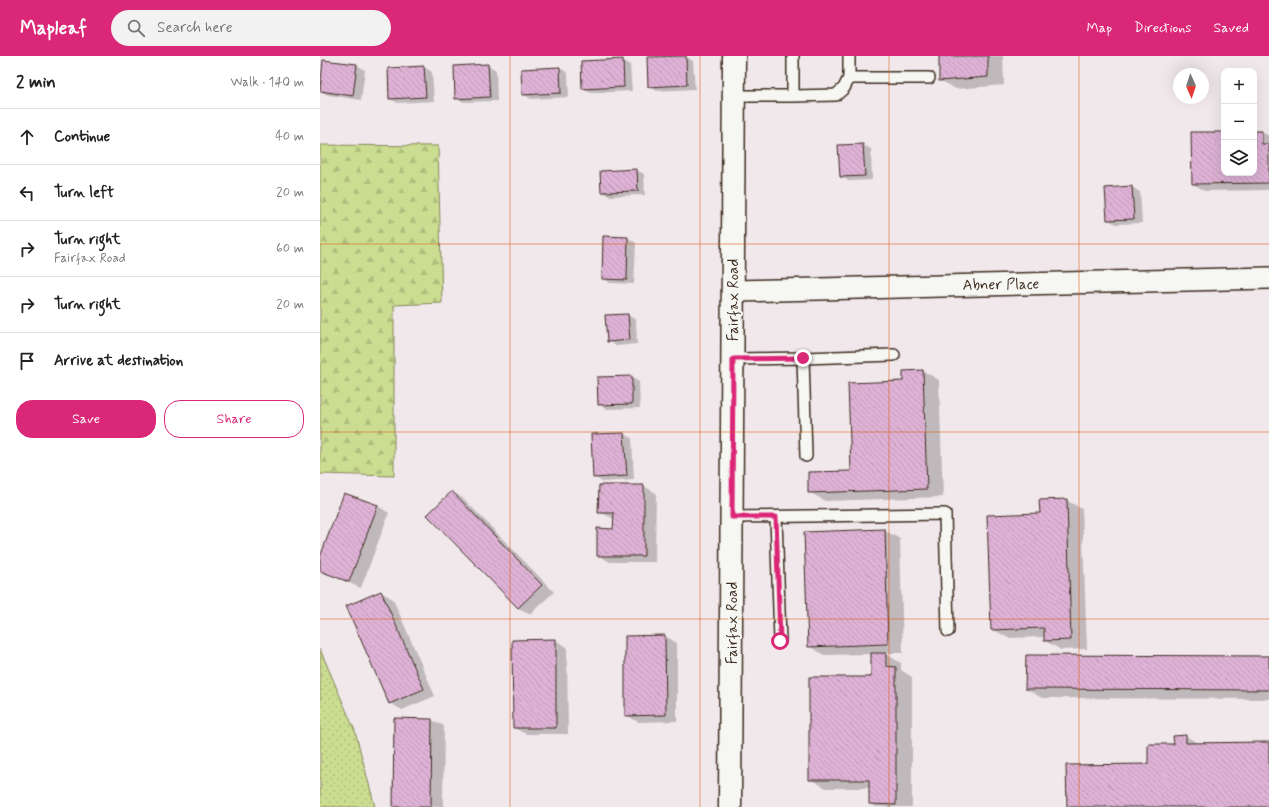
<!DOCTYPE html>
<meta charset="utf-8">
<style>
:root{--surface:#fff;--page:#f2f2f2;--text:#222;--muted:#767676;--line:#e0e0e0;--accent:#db2777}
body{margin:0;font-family:Mynerve,sans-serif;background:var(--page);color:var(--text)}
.controls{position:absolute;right:12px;top:12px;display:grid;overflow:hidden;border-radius:8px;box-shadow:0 4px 16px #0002}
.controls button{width:36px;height:36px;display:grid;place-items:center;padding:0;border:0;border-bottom:1px solid var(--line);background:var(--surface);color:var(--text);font:20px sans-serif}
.compass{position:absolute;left:853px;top:12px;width:36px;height:36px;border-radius:50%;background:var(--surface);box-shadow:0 4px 16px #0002;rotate:177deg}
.stop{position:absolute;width:12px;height:12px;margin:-9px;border:3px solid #db2777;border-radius:50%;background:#fff}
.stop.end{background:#db2777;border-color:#fff;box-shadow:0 1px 4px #0008}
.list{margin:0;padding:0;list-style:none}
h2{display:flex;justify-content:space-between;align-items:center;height:52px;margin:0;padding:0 16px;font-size:17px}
h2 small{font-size:13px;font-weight:400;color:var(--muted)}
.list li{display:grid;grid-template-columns:26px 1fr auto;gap:12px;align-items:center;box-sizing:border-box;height:56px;padding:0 16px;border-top:1px solid var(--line)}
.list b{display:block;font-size:15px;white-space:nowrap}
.list p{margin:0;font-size:13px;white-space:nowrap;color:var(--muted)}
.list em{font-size:13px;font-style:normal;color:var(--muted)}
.actions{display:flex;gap:8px;padding:12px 16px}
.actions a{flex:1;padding:9px 0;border:1px solid var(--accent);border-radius:16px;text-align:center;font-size:14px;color:var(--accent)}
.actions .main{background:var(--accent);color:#fff}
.icon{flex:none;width:22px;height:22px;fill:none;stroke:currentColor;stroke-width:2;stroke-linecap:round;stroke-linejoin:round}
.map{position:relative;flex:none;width:949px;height:751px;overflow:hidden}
header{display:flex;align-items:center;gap:24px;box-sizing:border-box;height:56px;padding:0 20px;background:var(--accent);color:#fff}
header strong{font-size:19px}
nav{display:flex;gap:22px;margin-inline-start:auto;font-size:14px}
.search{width:280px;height:36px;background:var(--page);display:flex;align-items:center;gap:10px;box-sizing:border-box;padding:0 14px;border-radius:22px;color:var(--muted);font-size:15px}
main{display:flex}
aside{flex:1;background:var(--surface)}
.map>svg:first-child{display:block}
.forest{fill:url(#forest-firs);stroke:#838458}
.park{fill:url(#park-dots);stroke:#838458}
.shadow{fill:#0003}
.building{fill:url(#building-back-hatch);stroke:#3b2a1e}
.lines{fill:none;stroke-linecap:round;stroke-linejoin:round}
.service-casing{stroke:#3b2a1e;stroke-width:14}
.minor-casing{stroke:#3b2a1e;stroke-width:24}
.tertiary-casing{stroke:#3b2a1e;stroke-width:25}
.service{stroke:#f6f6f2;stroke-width:11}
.minor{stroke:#f6f6f2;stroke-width:21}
.tertiary{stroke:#f6f6f2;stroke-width:22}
.route{stroke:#db2777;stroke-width:5}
.grid{fill:none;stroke:#df570d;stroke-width:1;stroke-opacity:0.55}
.labels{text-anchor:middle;stroke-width:4;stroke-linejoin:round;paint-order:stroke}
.street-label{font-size:15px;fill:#3b2a1e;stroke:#f6f6f2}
</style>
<header>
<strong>Mapleaf</strong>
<div class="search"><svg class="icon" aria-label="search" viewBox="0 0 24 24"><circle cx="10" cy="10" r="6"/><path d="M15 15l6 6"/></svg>Search here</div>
<nav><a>Map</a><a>Directions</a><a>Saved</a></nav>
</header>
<main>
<aside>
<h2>2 min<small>Walk · 140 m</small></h2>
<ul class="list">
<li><svg class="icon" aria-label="ahead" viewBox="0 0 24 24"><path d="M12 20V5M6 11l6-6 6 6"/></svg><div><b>Continue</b></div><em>40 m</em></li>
<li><svg class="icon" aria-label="left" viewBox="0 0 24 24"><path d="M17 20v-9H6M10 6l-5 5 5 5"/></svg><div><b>Turn left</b></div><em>20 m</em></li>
<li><svg class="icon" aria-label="right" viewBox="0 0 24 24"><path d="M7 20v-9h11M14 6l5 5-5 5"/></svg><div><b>Turn right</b><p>Fairfax Road</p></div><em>60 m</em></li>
<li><svg class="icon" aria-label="right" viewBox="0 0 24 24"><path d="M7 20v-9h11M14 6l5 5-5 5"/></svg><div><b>Turn right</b></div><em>20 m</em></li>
<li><svg class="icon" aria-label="arrive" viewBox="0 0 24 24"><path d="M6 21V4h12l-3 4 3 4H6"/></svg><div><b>Arrive at destination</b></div></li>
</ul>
<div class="actions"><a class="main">Save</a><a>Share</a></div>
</aside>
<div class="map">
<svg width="949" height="751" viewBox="0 0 949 751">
<defs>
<pattern id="forest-firs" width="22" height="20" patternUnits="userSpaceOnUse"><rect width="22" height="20" fill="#cbdd91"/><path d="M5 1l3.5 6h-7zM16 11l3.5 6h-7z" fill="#afbe7d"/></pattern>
<pattern id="park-dots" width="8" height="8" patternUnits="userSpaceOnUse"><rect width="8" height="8" fill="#cbdd91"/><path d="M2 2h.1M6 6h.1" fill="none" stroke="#afbe7d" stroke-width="1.8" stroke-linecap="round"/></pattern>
<pattern id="building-back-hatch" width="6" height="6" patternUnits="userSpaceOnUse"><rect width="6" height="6" fill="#deb2d6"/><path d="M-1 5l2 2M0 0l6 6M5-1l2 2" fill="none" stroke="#bf99b7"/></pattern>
</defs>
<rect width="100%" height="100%" fill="#f1e8ec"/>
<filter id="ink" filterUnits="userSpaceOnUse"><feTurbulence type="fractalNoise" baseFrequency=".025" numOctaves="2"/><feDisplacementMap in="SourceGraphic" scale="8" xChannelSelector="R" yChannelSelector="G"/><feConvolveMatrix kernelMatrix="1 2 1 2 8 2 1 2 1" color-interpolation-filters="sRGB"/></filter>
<g filter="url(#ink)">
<path class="forest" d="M 0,89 L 118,90 L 122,247 L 74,249 L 74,420 L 0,418 Z"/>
<path class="park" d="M 0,593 L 35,675 L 55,751 L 0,751 Z"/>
<path class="shadow" d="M 365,0 L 373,5 L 375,33 L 337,35 L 329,30 Z
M 620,0 L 683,0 L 684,29 L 636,33 L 620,24 Z
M 302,4 L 310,9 L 312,35 L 271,37 L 263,32 Z
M 4,5 L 37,9 L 45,14 L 41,44 L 8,39 L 0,35 Z
M 168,9 L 176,14 L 177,45 L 144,46 L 136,42 Z
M 104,11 L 112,16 L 114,45 L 78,47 L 70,43 L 69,13 Z
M 240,12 L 248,17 L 249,41 L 211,43 L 203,38 Z
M 934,76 L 942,76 L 949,80 L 949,134 L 885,135 L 873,128 L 904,77 L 904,117 L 934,117 Z
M 543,89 L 551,93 L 552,124 L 529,125 L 521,121 Z
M 316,114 L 324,118 L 325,139 L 290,140 L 282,136 Z
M 812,131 L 820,136 L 822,167 L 796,168 L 788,164 Z
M 308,182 L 316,187 L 314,228 L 290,227 L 283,222 Z
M 308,259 L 316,264 L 317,288 L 296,290 L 288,285 L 286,260 Z
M 603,315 L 619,324 L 623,441 L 505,445 L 489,436 L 532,416 L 584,326 L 584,316 Z
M 311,321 L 319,326 L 320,352 L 287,353 L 279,348 Z
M 304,378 L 312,382 L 314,424 L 282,426 L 274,421 L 272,379 Z
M 324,430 L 336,437 L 335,506 L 290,506 L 278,499 L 294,474 L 294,463 L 279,456 Z
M 132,436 L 144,443 L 234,536 L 210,558 L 198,552 Z
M 25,438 L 58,450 L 69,457 L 41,532 L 0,515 L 0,504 Z
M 746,444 L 762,453 L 767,593 L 741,594 L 725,585 L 725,581 L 688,582 L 672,573 L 721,458 Z
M 564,474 L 580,483 L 583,597 L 564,597 L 581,607 L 581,614 L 592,621 L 592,751 L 556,751 L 550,748 L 550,732 L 506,732 L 490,723 L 552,622 L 552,598 L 504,599 L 489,590 Z
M 61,536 L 73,543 L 115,640 L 82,654 L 70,647 Z
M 345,580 L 357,587 L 357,665 L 318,666 L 306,659 Z
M 235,584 L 247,591 L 248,678 L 206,678 L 194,672 Z
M 949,601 L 949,643 L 722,642 L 706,633 Z
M 75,663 L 112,664 L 124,670 L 123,751 L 74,751 Z
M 866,680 L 879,688 L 949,687 L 949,751 L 748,751 L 829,709 Z"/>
<path class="building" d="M 366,0 L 367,29 L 328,31 L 327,1 Z
M 619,0 L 668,0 L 668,21 L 619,25 Z
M 303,3 L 304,31 L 262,33 L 261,5 Z
M 3,4 L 37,8 L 33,40 L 0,35 Z
M 168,8 L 170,41 L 135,43 L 134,10 Z
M 104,10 L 106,41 L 69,43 L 68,12 Z
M 240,11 L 241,37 L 202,39 L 201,13 Z
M 934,75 L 942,75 L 942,88 L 949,88 L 949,127 L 872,128 L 871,76 L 904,76 L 904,117 L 934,117 Z
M 543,88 L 545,120 L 520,121 L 518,89 Z
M 317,113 L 318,135 L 281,136 L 280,115 Z
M 812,130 L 814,163 L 787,164 L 785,132 Z
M 283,180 L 308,181 L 307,224 L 282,223 Z
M 308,258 L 310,284 L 287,286 L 285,259 Z
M 603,314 L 607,433 L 488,437 L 488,416 L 531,415 L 528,327 L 583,325 L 583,315 Z
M 312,320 L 312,348 L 278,349 L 277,321 Z
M 304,377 L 307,420 L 273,422 L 271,378 Z
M 279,429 L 324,429 L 324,500 L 277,500 L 277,472 L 293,473 L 294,457 L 278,457 Z
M 132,435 L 222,529 L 198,552 L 107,459 Z
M 24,437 L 58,449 L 29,526 L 0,515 L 0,501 Z
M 747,443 L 751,584 L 724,585 L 724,572 L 671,574 L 667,459 L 720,457 L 719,444 Z
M 565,473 L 568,588 L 488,591 L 484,476 Z
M 61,535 L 104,633 L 69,648 L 26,550 Z
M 345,579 L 346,659 L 305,660 L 305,580 Z
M 236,583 L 236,672 L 193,672 L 192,584 Z
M 551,597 L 566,597 L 566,610 L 576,611 L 576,749 L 549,748 L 549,724 L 489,724 L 489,621 L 551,621 Z
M 706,599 L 949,600 L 949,634 L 705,633 Z
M 74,662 L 112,663 L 111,751 L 73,751 Z
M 866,679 L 866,687 L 949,686 L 949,751 L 747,751 L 746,709 L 828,708 L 828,688 L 854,688 L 853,680 Z"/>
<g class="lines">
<g class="service-casing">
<path id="service" d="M 529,0 L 529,22 L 609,22
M 414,40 L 473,40 L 473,0
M 473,40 L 516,39 L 524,32 L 529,22
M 483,302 L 574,299
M 413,303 L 483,302 L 486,400
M 412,461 L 625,458 L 628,575
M 456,461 L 460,585"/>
</g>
<g class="minor-casing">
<path id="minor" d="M 414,235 L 949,222"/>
</g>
<g class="tertiary-casing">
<path id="tertiary" d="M 410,751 L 414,0"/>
</g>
<use href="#service" class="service"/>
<use href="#minor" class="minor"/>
<use href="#tertiary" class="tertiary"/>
</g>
</g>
<g class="lines" filter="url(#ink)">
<path class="route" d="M 460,585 L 456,461 L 412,461 L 413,303 L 483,302"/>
</g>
<path class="grid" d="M 190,0 L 190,751M 380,0 L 380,751M 569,0 L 569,751M 759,0 L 759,751M 0,188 L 949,188M 0,376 L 949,376M 0,563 L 949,563"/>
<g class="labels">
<g class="street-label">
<text transform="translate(681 228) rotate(-1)" y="5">Abner Place</text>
<text transform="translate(413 244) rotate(-90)" y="5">Fairfax Road</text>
<text transform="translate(412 567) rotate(-90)" y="5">Fairfax Road</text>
</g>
</g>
</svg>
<div class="controls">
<button>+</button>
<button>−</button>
<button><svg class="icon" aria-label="layers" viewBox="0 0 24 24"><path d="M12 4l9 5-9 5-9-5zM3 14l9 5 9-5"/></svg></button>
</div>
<svg class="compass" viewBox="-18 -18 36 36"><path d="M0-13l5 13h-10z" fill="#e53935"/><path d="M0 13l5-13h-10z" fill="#767676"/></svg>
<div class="stop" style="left:460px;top:585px"></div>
<div class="stop end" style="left:483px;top:302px"></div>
</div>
</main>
